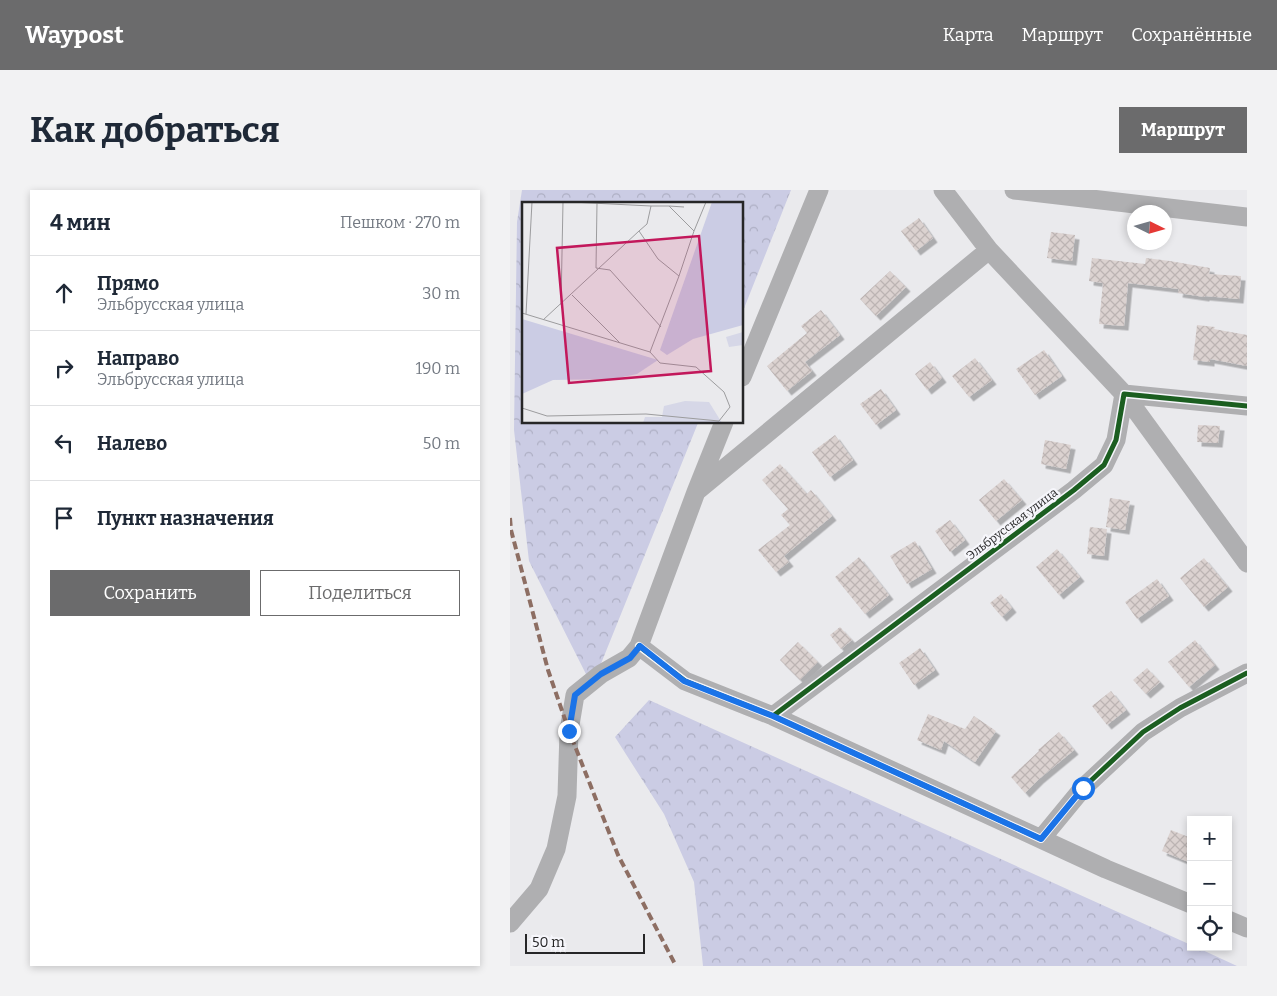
<!DOCTYPE html>
<html lang="ru">
<meta charset="utf-8">
<style>
:root{--surface:#fff;--page:#f2f2f3;--text:#1f2937;--muted:#747a83;--line:#e0e1e3;--accent:#6b6b6c}
body{margin:0;font-family:Bitter,serif;background:var(--page);color:var(--text)}
.controls{position:absolute;right:15px;bottom:15px;display:grid;overflow:hidden;border-radius:0px;box-shadow:0 2px 8px #0003}
.controls button{width:45px;height:45px;display:grid;place-items:center;padding:0;border:0;border-bottom:1px solid var(--line);background:var(--surface);color:var(--text);font:25px sans-serif}
.compass{position:absolute;left:617px;top:15px;width:45px;height:45px;border-radius:50%;background:var(--surface);box-shadow:0 2px 8px #0003;rotate:95deg}
.scale{position:absolute;left:15px;bottom:12px;width:120px;box-sizing:border-box;padding-left:5px;border:2px solid #262627;border-top:0;font-size:14px;line-height:18px;white-space:nowrap;color:#262627;-webkit-text-stroke:4px #f6f6fb;paint-order:stroke}
.stop{position:absolute;width:15px;height:15px;margin:-11px;border:4px solid #1a73e8;border-radius:50%;background:#fff}
.stop.end{background:#1a73e8;border-color:#fff;box-shadow:0 1px 5px #0008}
.list{margin:0;padding:0;list-style:none}
h2{display:flex;justify-content:space-between;align-items:center;height:65px;margin:0;padding:0 20px;font-size:21px}
h2 small{font-size:16px;font-weight:400;color:var(--muted)}
.list li{display:grid;grid-template-columns:32px 1fr auto;gap:15px;align-items:center;box-sizing:border-box;height:75px;padding:0 20px;border-top:1px solid var(--line)}
.list b{display:block;font-size:19px;white-space:nowrap}
.list p{margin:0;font-size:16px;white-space:nowrap;color:var(--muted)}
.list em{font-size:16px;font-style:normal;color:var(--muted)}
.actions{display:flex;gap:10px;padding:15px 20px}
.actions a{flex:1;padding:11px 0;border:1px solid var(--accent);border-radius:0px;text-align:center;font-size:18px;color:var(--accent)}
.actions .main{background:var(--accent);color:#fff}
.icon{flex:none;width:28px;height:28px;fill:none;stroke:currentColor;stroke-width:2;stroke-linecap:round;stroke-linejoin:round}
.map{position:relative;flex:none;width:737px;height:776px;overflow:hidden;border-radius:0px}
header{display:flex;align-items:center;gap:30px;box-sizing:border-box;height:70px;padding:0 25px;background:var(--accent);color:#fff}
header strong{font-size:24px}
nav{display:flex;gap:28px;margin-inline-start:auto;font-size:18px}
.intro{display:flex;align-items:center;justify-content:space-between;box-sizing:border-box;height:120px;padding:0 30px}
h1{margin:0;font-size:35px}
.button{padding:12px 22px;border-radius:0px;background:var(--accent);color:#fff;font-size:18px;font-weight:700}
main{display:flex;gap:30px;padding:0 30px}
aside{flex:1;background:var(--surface);border-radius:0px;box-shadow:0 2px 8px #0003}
.map>svg:first-child{display:block}
.forest{fill:url(#forest-crowns)}
.building{fill:url(#building-cross-hatch);filter:url(#shadow)}
.lines{fill:none;stroke-linecap:round;stroke-linejoin:round}
.minor{stroke:#afafb1;stroke-width:19}
.quiet{stroke:#8d6e63;stroke-width:4;stroke-dasharray:8 4;stroke-linecap:butt}
.cycleway-casing{stroke:#f6f6fb;stroke-width:8}
.cycleway{stroke:#1b5e20;stroke-width:5}
.route{stroke:#1a73e8;stroke-width:6}
.labels{text-anchor:middle;stroke-width:4.5;stroke-linejoin:round;paint-order:stroke}
.street-label{font-size:12px;fill:#262627;stroke:#f6f6fb}
.inset-road{fill:none;stroke:#9c9c9e;stroke-width:1}
.view{fill:#c2185b;fill-opacity:0.15;stroke:#c2185b;stroke-width:2.5}
.inset-edge{fill:none;stroke:#262627;stroke-width:2.5}
</style>
<header>
<strong>Waypost</strong>
<nav><a>Карта</a><a>Маршрут</a><a>Сохранённые</a></nav>
</header>
<div class="intro"><h1>Как добраться</h1><a class="button">Маршрут</a></div>
<main>
<aside>
<h2>4 мин<small>Пешком · 270 m</small></h2>
<ul class="list">
<li><svg class="icon" aria-label="ahead" viewBox="0 0 24 24"><path d="M12 20V5M6 11l6-6 6 6"/></svg><div><b>Прямо</b><p>Эльбрусская улица</p></div><em>30 m</em></li>
<li><svg class="icon" aria-label="right" viewBox="0 0 24 24"><path d="M7 20v-9h11M14 6l5 5-5 5"/></svg><div><b>Направо</b><p>Эльбрусская улица</p></div><em>190 m</em></li>
<li><svg class="icon" aria-label="left" viewBox="0 0 24 24"><path d="M17 20v-9H6M10 6l-5 5 5 5"/></svg><div><b>Налево</b></div><em>50 m</em></li>
<li><svg class="icon" aria-label="arrive" viewBox="0 0 24 24"><path d="M6 21V4h12l-3 4 3 4H6"/></svg><div><b>Пункт назначения</b></div></li>
</ul>
<div class="actions"><a class="main">Сохранить</a><a>Поделиться</a></div>
</aside>
<div class="map">
<svg width="737" height="776" viewBox="0 0 737 776">
<defs>
<pattern id="forest-crowns" width="20" height="18" patternUnits="userSpaceOnUse" patternTransform="scale(1.25)"><rect width="20" height="18" fill="#cbcce4"/><path d="M2 6a3 3 0 1 1 6 0M12 15a3 3 0 1 1 6 0" fill="none" stroke="#aeafc4"/></pattern>
<pattern id="building-cross-hatch" width="8" height="8" patternUnits="userSpaceOnUse" patternTransform="scale(1.25)"><rect width="8" height="8" fill="#dbd2d0"/><path d="M0 0l8 8M0 8l8-8" fill="none" stroke="#bcb4b3"/></pattern>
<filter id="shadow"><feDropShadow dx="4.5" dy="4.5" stdDeviation="0" flood-color="#0004"/></filter>
</defs>
<rect width="100%" height="100%" fill="#eaeaed"/>
<path class="forest" d="M 12,0 L 281,0 L 233,121 L 232,14 L 14,14 L 14,232 L 188,233 L 82,496 L 19,371 L 4,240 L 7,32 Z
M 139,510 L 681,755 L 681,757 L 686,757 L 727,776 L 193,776 L 184,692 L 154,624 L 105,547 Z"/>
<path class="building" d="M 409,28 L 423,48 L 406,61 L 391,41 Z
M 541,42 L 565,45 L 562,71 L 537,68 Z
M 582,68 L 635,74 L 636,68 L 660,71 L 700,78 L 699,84 L 731,86 L 729,109 L 695,106 L 695,107 L 668,103 L 669,99 L 618,93 L 614,136 L 589,134 L 593,93 L 579,91 Z
M 380,81 L 396,97 L 366,126 L 350,109 Z
M 311,120 L 330,145 L 295,172 L 302,181 L 277,201 L 257,176 L 297,143 L 291,136 Z
M 687,135 L 705,137 L 704,139 L 737,145 L 737,176 L 700,169 L 700,172 L 683,170 Z
M 534,160 L 552,186 L 525,205 L 506,179 Z
M 465,168 L 482,190 L 459,207 L 442,186 Z
M 420,172 L 432,188 L 417,200 L 405,184 Z
M 371,199 L 386,220 L 366,235 L 350,214 Z
M 688,235 L 710,236 L 708,253 L 687,252 Z
M 325,245 L 343,270 L 320,287 L 302,262 Z
M 535,250 L 561,255 L 556,279 L 531,274 Z
M 270,274 L 297,304 L 301,300 L 322,326 L 274,366 L 279,372 L 266,382 L 248,360 L 280,335 L 271,325 L 278,319 L 252,290 Z
M 494,289 L 512,310 L 486,331 L 469,310 Z
M 600,308 L 620,311 L 615,340 L 596,337 Z
M 440,330 L 455,350 L 440,362 L 425,341 Z
M 580,337 L 597,339 L 594,366 L 577,364 Z
M 405,351 L 422,379 L 397,394 L 380,366 Z
M 547,359 L 570,387 L 549,405 L 526,377 Z
M 349,367 L 379,405 L 355,424 L 325,387 Z
M 694,368 L 718,397 L 694,417 L 670,388 Z
M 647,389 L 659,406 L 627,429 L 615,412 Z
M 491,404 L 502,418 L 492,427 L 480,413 Z
M 330,437 L 342,450 L 331,459 L 320,445 Z
M 685,450 L 705,475 L 679,497 L 658,472 Z
M 288,452 L 308,472 L 290,490 L 270,470 Z
M 410,458 L 425,480 L 404,495 L 389,473 Z
M 637,478 L 650,492 L 636,504 L 623,490 Z
M 601,501 L 616,520 L 597,535 L 582,516 Z
M 418,524 L 455,539 L 464,526 L 486,541 L 465,572 L 434,551 L 431,560 L 407,550 Z
M 549,542 L 564,560 L 529,589 L 515,603 L 501,587 L 529,561 L 528,560 Z
M 661,640 L 681,648 L 681,673 L 652,661 Z"/>
<g class="lines">
<path class="minor" d="M 433,0 L 479,60 L 614,204 L 737,373
M 504,0 L 737,27
M 232,187 L 309,0
M 187,301 L 479,60
M 129,456 L 175,491 L 263,526 L 531,649 L 573,598 L 633,542 L 670,518 L 737,483
M 263,526 L 564,300 L 594,275 L 606,250 L 614,204 L 737,216
M 531,649 L 596,679 L 681,714
M 718,730 L 737,738
M 0,733 L 29,699 L 46,659 L 57,606 L 59,541 L 65,505 L 91,484 L 119,468 L 129,456 L 186,302 L 214,232"/>
<path class="quiet" d="M 0,328 L 1,340 L 38,480 L 59,541 L 108,665 L 166,776"/>
<g class="cycleway-casing">
<path id="cycleway" d="M 129,456 L 175,491 L 263,526 L 531,649 L 573,598 L 633,542 L 670,518 L 737,483
M 263,526 L 564,300 L 594,275 L 606,250 L 614,204 L 737,216"/>
</g>
<use href="#cycleway" class="cycleway"/>
</g>
<g class="lines">
<path class="route" d="M 59,541 L 65,505 L 91,484 L 120,468 L 130,456 L 174,491 L 263,526 L 531,649 L 573,598"/>
</g>
<g class="labels">
<g class="street-label">
<text transform="translate(502 334) rotate(-37)" y="4">Эльбрусская улица</text>
</g>
</g>
<g transform="translate(12 12)">
<rect width="221" height="221" fill="#eaeaed"/>
<path d="M 190,0 L 221,0 L 221,123 L 171,137 L 145,153 L 138,148 ZM 0,117 L 136,158 L 115,172 L 91,177 L 31,178 L 0,192 Z" fill="#cbcce4"/>
<path d="M 221,130 L 221,143 L 207,145 L 204,135 ZM 163,199 L 187,200 L 200,221 L 121,221 L 123,215 L 140,215 L 142,204 Z" fill="#d6d7e7"/>
<path class="inset-road" d="M 49,0 L 129,4 L 125,22 L 117,29M 75,1 L 74,66 L 88,68 L 139,125M 129,4 L 147,4 L 172,29 L 157,74M 147,4 L 162,5M 172,29 L 184,0M 50,93 L 98,141M 39,103 L 41,0M 0,111 L 128,150 L 138,161 L 174,165 L 202,190 L 208,205 L 197,219 L 124,212 L 25,214 L 0,206M 4,112 L 10,0M 21,118 L 117,29 L 136,57 L 157,74 L 128,150"/>
<path class="view" d="M 177,34 L 189,169 L 47,181 L 35,46 Z"/>
<rect width="221" height="221" class="inset-edge"/>
</g>
</svg>
<div class="controls">
<button>+</button>
<button>−</button>
<button><svg class="icon" aria-label="locate" viewBox="0 0 24 24"><circle cx="12" cy="12" r="6"/><path d="M12 2v4M12 18v4M2 12h4M18 12h4"/></svg></button>
</div>
<svg class="compass" viewBox="-18 -18 36 36"><path d="M0-13l5 13h-10z" fill="#e53935"/><path d="M0 13l5-13h-10z" fill="#747a83"/></svg>
<div class="scale">50 m</div>
<div class="stop" style="left:573px;top:598px"></div>
<div class="stop end" style="left:59px;top:541px"></div>
</div>
</main>
